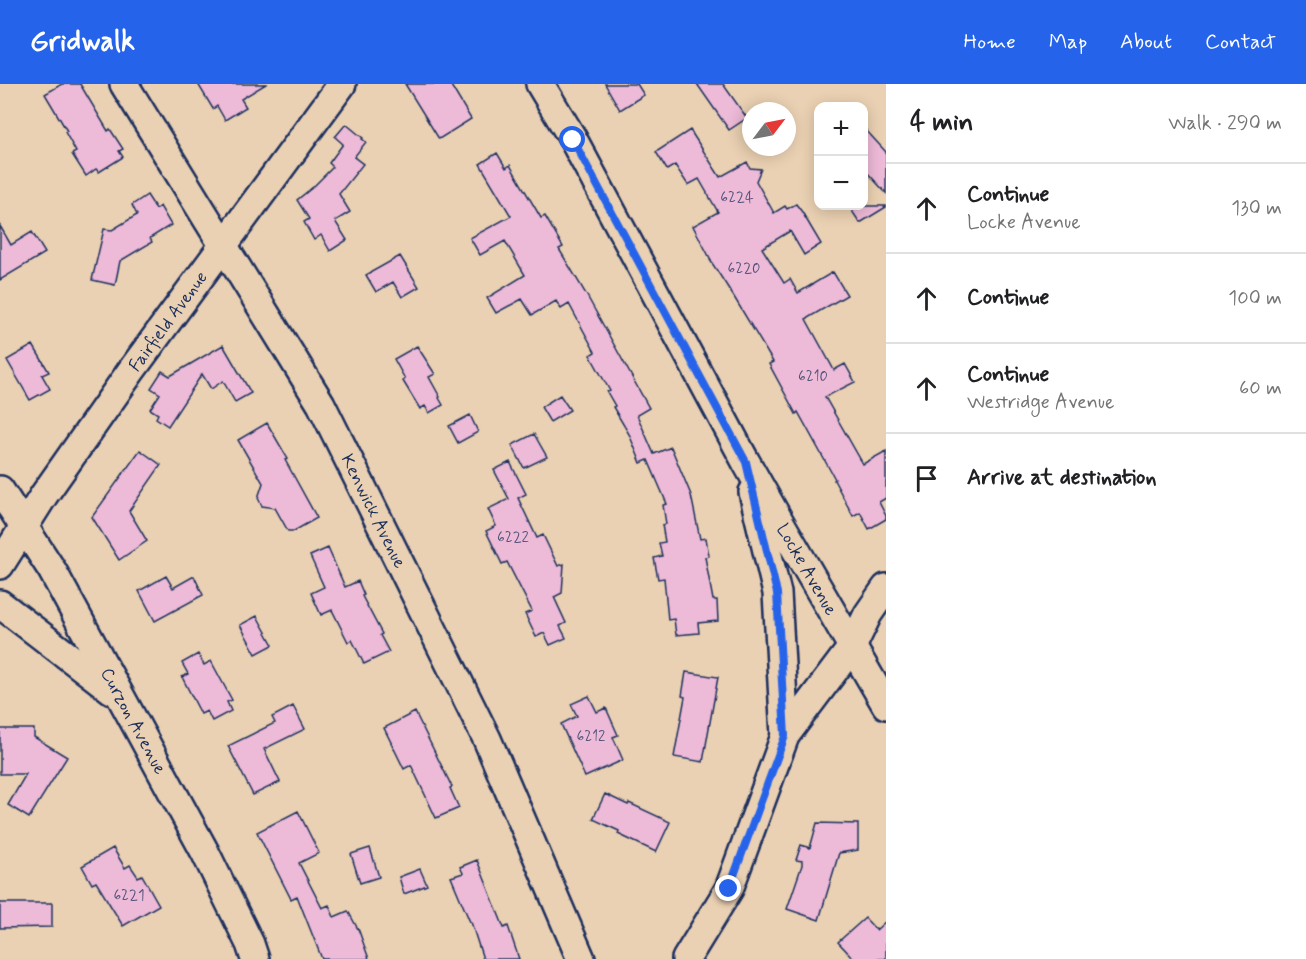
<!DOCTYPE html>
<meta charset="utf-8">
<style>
:root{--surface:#fff;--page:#f2f2f2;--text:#202124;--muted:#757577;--line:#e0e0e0;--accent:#2563eb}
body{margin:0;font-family:Mynerve,sans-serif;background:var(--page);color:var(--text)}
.controls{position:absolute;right:18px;top:18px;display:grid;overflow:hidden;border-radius:12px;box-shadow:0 3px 15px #0003}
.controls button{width:54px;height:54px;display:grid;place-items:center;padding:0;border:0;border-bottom:2px solid var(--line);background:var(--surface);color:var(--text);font:30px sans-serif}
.compass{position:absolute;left:742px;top:18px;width:54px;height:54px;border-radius:50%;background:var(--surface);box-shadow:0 3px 15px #0003;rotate:58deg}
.stop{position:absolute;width:18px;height:18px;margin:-14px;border:4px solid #2563eb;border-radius:50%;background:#fff}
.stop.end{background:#2563eb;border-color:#fff;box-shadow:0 2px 6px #0008}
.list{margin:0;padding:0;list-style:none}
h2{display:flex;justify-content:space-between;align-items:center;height:78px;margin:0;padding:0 24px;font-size:26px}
h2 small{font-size:20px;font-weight:400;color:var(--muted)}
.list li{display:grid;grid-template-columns:39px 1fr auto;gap:18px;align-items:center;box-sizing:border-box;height:90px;padding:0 24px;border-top:2px solid var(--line)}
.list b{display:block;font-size:22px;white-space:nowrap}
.list p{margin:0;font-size:20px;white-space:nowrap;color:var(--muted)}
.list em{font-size:20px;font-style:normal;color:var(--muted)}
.icon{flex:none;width:33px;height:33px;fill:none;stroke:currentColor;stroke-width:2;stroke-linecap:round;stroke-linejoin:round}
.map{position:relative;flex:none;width:886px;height:875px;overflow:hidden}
header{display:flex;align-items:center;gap:36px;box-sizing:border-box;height:84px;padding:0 30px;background:var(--accent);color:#fff}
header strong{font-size:28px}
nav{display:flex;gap:33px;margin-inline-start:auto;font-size:21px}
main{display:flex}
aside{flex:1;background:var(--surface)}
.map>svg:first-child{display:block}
.building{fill:#edbad7;stroke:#1b2f5e;stroke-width:1.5}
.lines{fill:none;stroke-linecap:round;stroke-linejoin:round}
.minor-casing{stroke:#1b2f5e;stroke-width:32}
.minor{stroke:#ebd1b3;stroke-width:27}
.route{stroke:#2563eb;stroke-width:8}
.labels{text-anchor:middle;stroke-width:6;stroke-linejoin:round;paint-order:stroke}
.number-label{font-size:15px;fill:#50527c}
.street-label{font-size:18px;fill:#1b2f5e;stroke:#ebd1b3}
</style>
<header>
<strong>Gridwalk</strong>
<nav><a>Home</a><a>Map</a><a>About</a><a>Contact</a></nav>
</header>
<main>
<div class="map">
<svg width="886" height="875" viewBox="0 0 886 875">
<rect width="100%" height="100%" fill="#ebd1b3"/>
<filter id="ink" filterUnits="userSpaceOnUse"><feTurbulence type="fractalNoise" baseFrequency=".0167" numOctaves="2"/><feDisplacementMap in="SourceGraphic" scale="12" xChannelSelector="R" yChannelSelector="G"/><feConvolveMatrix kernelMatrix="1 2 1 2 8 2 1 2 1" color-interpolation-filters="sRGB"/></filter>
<g filter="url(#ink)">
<path class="building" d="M 62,0 L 80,0 L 108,47 L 110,45 L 123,65 L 119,67 L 123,73 L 99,88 L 96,85 L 86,92 L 72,70 L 76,68 L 65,48 L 67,47 L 45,10 Z
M 198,0 L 266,0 L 241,15 L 246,23 L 225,36 L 217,22 L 213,25 Z
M 405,0 L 450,0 L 471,35 L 439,55 Z
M 605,0 L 637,0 L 644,11 L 620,26 Z
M 697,0 L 723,0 L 747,34 L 729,46 Z
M 346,40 L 363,54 L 362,55 L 366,58 L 354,73 L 363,80 L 339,110 L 350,128 L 335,137 L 347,156 L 330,167 L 321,151 L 314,156 L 304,138 L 309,135 L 297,116 L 313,103 L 333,83 L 329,79 L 343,60 L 335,53 Z
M 864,44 L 886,68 L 886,109 L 864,85 Z
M 690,46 L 720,93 L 747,78 L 750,84 L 761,85 L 756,97 L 774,129 L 785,122 L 787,125 L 796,120 L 802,128 L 821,160 L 804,171 L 790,147 L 762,164 L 784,199 L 790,195 L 798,209 L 833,188 L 847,211 L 806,235 L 834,286 L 845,280 L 855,298 L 825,313 L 863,380 L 886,367 L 886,414 L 879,418 L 886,432 L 886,435 L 869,445 L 860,428 L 853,432 L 834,396 L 835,395 L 798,328 L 796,330 L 769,280 L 773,278 L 734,213 L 710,176 L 711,176 L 693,142 L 718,128 L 699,95 L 688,101 L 675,81 L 667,86 L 656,68 Z
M 497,69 L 506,84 L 510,81 L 541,134 L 545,132 L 563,163 L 559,165 L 586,210 L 649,324 L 637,331 L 654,370 L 671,363 L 691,411 L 700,455 L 706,454 L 709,472 L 705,473 L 713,516 L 717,516 L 718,537 L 698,539 L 699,549 L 676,551 L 674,535 L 668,536 L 664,494 L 658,495 L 654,474 L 662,472 L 659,459 L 665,458 L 662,441 L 666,440 L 663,421 L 667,420 L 648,376 L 641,379 L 629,350 L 613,323 L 615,322 L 607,308 L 610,307 L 590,271 L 595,268 L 569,220 L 561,225 L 556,217 L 532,231 L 522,215 L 496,229 L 487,214 L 525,191 L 505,157 L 480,171 L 470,154 L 511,132 L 480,80 Z
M 147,111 L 156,125 L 160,122 L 171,141 L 150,154 L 152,158 L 120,177 L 115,201 L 92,196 L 104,145 L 112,146 L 137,131 L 132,121 Z
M 860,122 L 886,122 L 886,123 L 860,139 L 852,127 Z
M 0,142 L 11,161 L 32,148 L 45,169 L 0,196 Z
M 400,172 L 419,203 L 402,213 L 393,198 L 376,208 L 366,191 Z
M 33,261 L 49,288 L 42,291 L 50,305 L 30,316 L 7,276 Z
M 223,261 L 251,309 L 235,318 L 223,297 L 211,305 L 202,290 L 168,342 L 156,334 L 158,330 L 150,325 L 160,310 L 151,304 L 162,287 L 170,292 Z
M 417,262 L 435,290 L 429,293 L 440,313 L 439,314 L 443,321 L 429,329 L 425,322 L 420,325 L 403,297 L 405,295 L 394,275 Z
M 560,311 L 570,326 L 550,338 L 541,323 Z
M 470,331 L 478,348 L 458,359 L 449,342 Z
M 267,339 L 288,375 L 285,376 L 317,434 L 294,447 L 288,447 L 275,424 L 262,422 L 258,414 L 263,399 L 238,356 Z
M 534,350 L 547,373 L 524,384 L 512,361 Z
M 140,366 L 161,381 L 129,427 L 147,457 L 119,476 L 92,433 Z
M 510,378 L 526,410 L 518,414 L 537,454 L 543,451 L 558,482 L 564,480 L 562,509 L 554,513 L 566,539 L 560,542 L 566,554 L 550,561 L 544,549 L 536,553 L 525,530 L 532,527 L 507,478 L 502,480 L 486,447 L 496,442 L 488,425 L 509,415 L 494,386 Z
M 328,464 L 345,503 L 358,497 L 364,511 L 362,512 L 382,550 L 380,551 L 389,568 L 364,580 L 352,556 L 348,558 L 332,526 L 321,531 L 311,509 L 324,503 L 310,472 Z
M 166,492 L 173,504 L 194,492 L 203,511 L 155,537 L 139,507 Z
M 257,532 L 273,561 L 256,570 L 240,541 Z
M 198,570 L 204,581 L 211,577 L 232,616 L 227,618 L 231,627 L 212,637 L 207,627 L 201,630 L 182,593 L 188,590 L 182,579 Z
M 686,588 L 718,593 L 703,678 L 674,673 L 685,613 L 682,612 Z
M 589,612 L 597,628 L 606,624 L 618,651 L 613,653 L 623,676 L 585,693 L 561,640 L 577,632 L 571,620 Z
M 293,622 L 305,645 L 264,665 L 280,698 L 253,711 L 228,662 L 275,639 L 272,633 Z
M 415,628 L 452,703 L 450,704 L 459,724 L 436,734 L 411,681 L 404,685 L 384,644 Z
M 0,645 L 34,645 L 34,653 L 67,673 L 29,734 L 8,721 L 26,690 L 0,690 Z
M 605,710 L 628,721 L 629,719 L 670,738 L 656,768 L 618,750 L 619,747 L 593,735 Z
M 298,727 L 319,769 L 299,779 L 322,824 L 329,821 L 334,833 L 348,827 L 359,847 L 369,875 L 322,875 L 297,812 L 291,815 L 257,748 Z
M 817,739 L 858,740 L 858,766 L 839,769 L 819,836 L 787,825 L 802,781 L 802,777 L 796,776 L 801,761 L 810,764 Z
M 113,764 L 125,784 L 130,781 L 138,793 L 142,791 L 159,821 L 123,842 L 96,798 L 92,800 L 82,782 Z
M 370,764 L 379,793 L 360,799 L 351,770 Z
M 477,776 L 504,844 L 508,842 L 519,875 L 483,875 L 471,838 L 470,838 L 451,793 L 463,789 L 460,783 Z
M 420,785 L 427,801 L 404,810 L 399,793 Z
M 0,819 L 52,819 L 52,843 L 0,844 Z
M 865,834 L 876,846 L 886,837 L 886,875 L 854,875 L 838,858 Z"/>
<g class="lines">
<g class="minor-casing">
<g id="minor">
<path id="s1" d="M 124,0 L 321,320 L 487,655 L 581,875"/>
<path id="s2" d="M 540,0 L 573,55 L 746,378 L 781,440 L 886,621"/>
<path id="s3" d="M 0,406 L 52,486 L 205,768 L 250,860 L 255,875"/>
<path d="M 753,408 L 777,509 L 785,652"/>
<path id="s4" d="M 0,481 L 44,411 L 131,287 L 342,0"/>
<path d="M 0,520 L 112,606"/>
<path d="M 686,875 L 729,805 L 785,652 L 852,563 L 868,530 L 886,504"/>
</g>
</g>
<use href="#minor" class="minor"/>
</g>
</g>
<g class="lines" filter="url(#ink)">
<path class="route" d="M 573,56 L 746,378 L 777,509 L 785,652 L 729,805"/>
</g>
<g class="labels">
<g class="number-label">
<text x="737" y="118">6224</text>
<text x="744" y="189">6220</text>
<text x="813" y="297">6210</text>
<text x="513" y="458">6222</text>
<text x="591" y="657">6212</text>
<text x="129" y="816">6221</text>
</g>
<g class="street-label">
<text dy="6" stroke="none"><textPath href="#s4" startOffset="296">Fairfield Avenue</textPath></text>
<text dy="6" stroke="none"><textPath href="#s1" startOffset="495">Kenwick Avenue</textPath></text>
<text dy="6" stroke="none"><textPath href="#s2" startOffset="554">Locke Avenue</textPath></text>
<text dy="6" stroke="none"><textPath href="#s3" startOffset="267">Curzon Avenue</textPath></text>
</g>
</g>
</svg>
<div class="controls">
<button>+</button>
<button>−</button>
</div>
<svg class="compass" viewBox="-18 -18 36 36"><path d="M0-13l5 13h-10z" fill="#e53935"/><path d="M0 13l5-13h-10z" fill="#757577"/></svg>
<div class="stop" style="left:573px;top:56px"></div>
<div class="stop end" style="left:729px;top:805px"></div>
</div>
<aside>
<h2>4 min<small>Walk · 290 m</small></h2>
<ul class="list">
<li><svg class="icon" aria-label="ahead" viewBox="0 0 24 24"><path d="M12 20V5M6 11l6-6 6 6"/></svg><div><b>Continue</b><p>Locke Avenue</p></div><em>130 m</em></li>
<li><svg class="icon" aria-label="ahead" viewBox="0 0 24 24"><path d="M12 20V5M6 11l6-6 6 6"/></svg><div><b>Continue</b></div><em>100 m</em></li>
<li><svg class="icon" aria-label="ahead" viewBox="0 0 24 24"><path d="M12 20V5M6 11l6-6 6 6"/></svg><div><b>Continue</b><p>Westridge Avenue</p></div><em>60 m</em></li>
<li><svg class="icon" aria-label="arrive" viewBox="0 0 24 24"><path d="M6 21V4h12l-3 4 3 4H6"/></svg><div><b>Arrive at destination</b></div></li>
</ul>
</aside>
</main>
